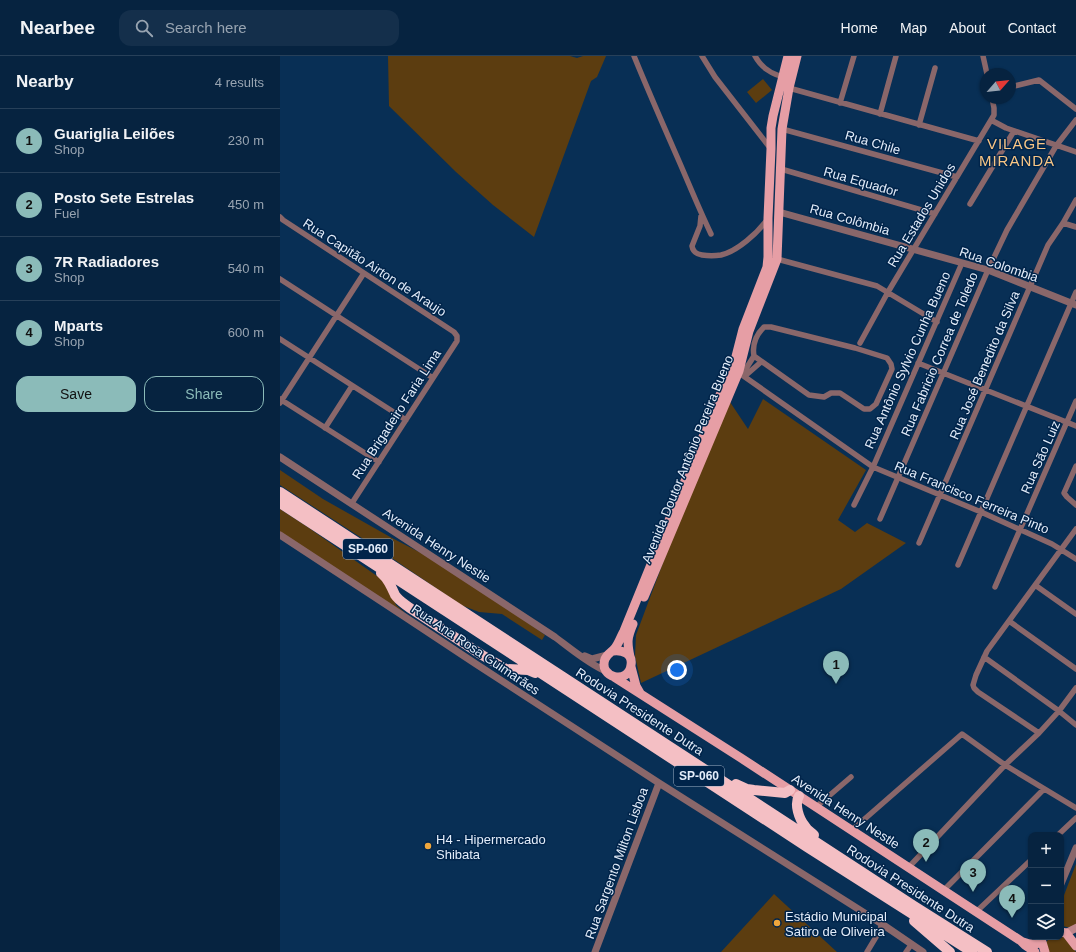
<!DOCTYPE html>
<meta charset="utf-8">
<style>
:root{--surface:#062340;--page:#142f4b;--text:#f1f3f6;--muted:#98a4b1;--line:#274059;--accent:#8bbbb9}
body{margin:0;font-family:Helvetica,sans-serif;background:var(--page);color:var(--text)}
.controls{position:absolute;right:12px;bottom:12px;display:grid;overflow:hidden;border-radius:8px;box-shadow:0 1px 3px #0004}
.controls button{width:36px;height:36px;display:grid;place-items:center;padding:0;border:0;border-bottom:1px solid var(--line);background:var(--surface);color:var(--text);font:20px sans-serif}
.compass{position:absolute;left:700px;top:12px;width:36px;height:36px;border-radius:50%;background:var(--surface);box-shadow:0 1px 3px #0004;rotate:62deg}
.you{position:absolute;left:397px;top:614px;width:14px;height:14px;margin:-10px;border:3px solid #fff;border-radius:50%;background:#1a73e8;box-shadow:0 0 0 6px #1a73e833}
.badge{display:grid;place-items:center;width:26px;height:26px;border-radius:50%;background:var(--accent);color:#111;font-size:13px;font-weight:700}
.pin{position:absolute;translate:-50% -33px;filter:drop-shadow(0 1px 2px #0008)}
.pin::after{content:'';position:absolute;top:21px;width:14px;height:12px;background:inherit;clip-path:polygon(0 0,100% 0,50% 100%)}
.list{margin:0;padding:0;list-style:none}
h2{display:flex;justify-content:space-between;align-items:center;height:52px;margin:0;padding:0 16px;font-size:17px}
h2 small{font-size:13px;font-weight:400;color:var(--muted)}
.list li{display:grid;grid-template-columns:26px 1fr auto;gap:12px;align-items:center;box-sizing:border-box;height:64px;padding:0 16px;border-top:1px solid var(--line)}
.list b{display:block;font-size:15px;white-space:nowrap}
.list p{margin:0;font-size:13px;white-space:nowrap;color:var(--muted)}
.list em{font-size:13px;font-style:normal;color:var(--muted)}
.actions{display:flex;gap:8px;padding:12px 16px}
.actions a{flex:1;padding:9px 0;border:1px solid var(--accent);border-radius:12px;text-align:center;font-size:14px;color:var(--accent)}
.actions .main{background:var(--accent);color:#111}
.icon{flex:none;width:22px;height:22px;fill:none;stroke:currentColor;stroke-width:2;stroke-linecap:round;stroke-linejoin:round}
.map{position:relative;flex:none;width:796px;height:896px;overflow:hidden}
header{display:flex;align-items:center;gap:24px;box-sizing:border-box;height:56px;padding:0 20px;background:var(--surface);border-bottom:1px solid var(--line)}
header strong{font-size:19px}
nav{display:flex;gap:22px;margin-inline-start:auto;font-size:14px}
.search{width:280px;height:36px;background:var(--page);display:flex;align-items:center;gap:10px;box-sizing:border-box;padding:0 14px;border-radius:12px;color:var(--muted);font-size:15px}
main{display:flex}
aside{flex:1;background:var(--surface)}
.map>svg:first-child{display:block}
.green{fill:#5c3d10}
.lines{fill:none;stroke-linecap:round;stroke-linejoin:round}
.minor{stroke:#8a676a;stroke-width:5.5}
.tertiary{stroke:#8a676a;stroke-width:7}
.secondary{stroke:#be868b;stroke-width:8}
.primary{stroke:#e69ea5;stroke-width:9}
.motorway{stroke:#f4bfc4;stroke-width:10}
.poi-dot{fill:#efa73d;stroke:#00244a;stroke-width:1.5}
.labels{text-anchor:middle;stroke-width:3;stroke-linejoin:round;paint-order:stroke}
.shield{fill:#00244a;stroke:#9fb1c5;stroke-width:1}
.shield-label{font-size:12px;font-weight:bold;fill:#e3edfa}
.street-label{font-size:13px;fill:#e3edfa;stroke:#00244a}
.poi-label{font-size:13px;fill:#e3edfa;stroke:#00244a;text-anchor:start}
.quarter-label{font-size:15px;letter-spacing:1px;fill:#f8c685;stroke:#00244a}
</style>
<header>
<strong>Nearbee</strong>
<div class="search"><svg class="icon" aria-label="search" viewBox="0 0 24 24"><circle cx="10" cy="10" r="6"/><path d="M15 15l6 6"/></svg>Search here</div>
<nav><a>Home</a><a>Map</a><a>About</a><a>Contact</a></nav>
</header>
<main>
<aside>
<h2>Nearby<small>4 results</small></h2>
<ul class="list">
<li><span class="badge">1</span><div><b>Guariglia Leilões</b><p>Shop</p></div><em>230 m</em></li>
<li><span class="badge">2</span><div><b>Posto Sete Estrelas</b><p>Fuel</p></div><em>450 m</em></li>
<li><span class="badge">3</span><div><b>7R Radiadores</b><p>Shop</p></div><em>540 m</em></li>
<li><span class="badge">4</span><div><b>Mparts</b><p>Shop</p></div><em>600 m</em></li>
</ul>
<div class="actions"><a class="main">Save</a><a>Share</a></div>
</aside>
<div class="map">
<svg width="796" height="896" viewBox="0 0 796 896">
<rect width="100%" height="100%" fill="#082f55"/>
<path class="green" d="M 108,0 L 290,0 L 297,2 L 303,0 L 326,0 L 317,21 L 311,25 L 254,181 L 213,149 L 176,116 L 109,50 Z
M 483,23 L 492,34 L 476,47 L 467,36 Z
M 483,343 L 586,414 L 558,464 L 575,476 L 587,467 L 626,487 L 561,533 L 361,627 L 355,600 L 356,579 L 393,480 L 450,346 L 468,373 Z
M 0,414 L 43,443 L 112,482 L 174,514 L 265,579 L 262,584 L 222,558 L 199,556 L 181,549 L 94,490 L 0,429 Z
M 0,453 L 29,472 L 104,525 L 109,531 L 116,549 L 124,556 L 123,558 L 0,477 Z
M 796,808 L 796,868 C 791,872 787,872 781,869 L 781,847 Z
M 494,838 L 557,896 L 441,896 Z
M 781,880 L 786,882 L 796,896 L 767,896 L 766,886 L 771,881 L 781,881 Z"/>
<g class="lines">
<path class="minor" d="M 354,0 C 367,32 381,64 395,96 C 407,123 418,151 431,178
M 422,0 L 435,21 L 491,93
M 475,0 C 481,11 492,19 505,21
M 703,0 L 707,18
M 730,31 L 759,24 L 796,53
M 509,32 L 699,85
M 560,47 L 574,0
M 600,58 L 616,0
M 711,64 L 726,72 L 796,96
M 639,69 L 655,12
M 502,73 L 677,121
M 501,113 L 655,158
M 690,148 L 734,75
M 421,160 L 420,170 L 412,190 C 413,196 416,198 422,199 C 428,200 435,200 441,199 C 458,195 477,177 487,164
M 0,161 L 3,164 L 174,276 L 177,280 L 177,285 L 72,447
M 783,167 L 796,171
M 497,203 L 597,230 L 657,266
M 0,223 L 153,322
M 484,271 L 491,271 L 575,292 L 607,302 L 611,308 L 612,313 L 596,348 L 590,353 L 584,353 L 560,337 L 551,337 L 544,341 L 529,339 L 474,300 C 472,289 476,279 484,271 Z
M 0,283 L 126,364
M 580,287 L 608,236 L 714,59 L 714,52 L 712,42
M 638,307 L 796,370
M 458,314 L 462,319 L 593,411 L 701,456 L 772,488 L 796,503
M 462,319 L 474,300
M 465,320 L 481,306
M 0,343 L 99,406
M 0,347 L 84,217
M 45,372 L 72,330
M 796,410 L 784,437 L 787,441 L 796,449
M 574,449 L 593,411 L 682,207
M 600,463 L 708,214 L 727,174 L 776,90 L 796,64
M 639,487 L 768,189 L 783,167 L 796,144
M 678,509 L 796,236
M 755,529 L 796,558
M 715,531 L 796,345
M 729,565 L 796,613
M 704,601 L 779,655 L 796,669
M 759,677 L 698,636 L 694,632 L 693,629 L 696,619 L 707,595 L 796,473
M 536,751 L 571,721
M 572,774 L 682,678 L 725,709 L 796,752
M 778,779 L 796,762
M 628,812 L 725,709 L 759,677 L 779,655 L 796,632
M 663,835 L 764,733
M 696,856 L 751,804
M 587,896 L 599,876 L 602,868
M 626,896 L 631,889"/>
<path class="tertiary" d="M 499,156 L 708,214 L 796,249
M 0,401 L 275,581 C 290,592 310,609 326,615
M 0,479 L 125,561 L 196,608 L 379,727 L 602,868 L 643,896
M 305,600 L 312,603 L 327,599
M 781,828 L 796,792
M 315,896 L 379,727"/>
<path class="secondary" d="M 786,877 L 796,872"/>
<path class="primary" d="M 364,541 L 459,315 L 469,275 L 497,203 L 502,73 L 509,32 L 517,0
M 333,595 C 342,594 353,597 351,609 C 349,629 318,622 325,603 C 327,598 332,596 335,592 C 339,587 341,580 344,575 L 440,339 L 453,312 L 463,273 L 487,211 L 488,201 L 488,162 L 491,93 L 491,72 L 493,60 L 508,0
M 350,601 C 347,586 347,582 353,568
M 351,611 L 356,630 L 360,637
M 334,621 L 461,702 L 741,885 L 745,889 L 755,896
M 781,876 L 786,877 L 796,890
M 743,886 C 751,889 754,889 762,886 L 765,896"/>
<path class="motorway" d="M 0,436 L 634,850 L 707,896
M 0,447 L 527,791 L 692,896
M 101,517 C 108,523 111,530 115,539 C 119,545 125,548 130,552 L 202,599 L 226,613 L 248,614 L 255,617
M 456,728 L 467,733 L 474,734 L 505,737 L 510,734
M 519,740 C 514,748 519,763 525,770 C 527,774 531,776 534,779
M 634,865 L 670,896"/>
</g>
<g class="poi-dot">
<circle cx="148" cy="790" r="4"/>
<circle cx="497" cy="867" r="4"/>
</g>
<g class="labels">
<g class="shield">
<rect x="63" y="483" width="50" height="20" rx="3"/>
<rect x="394" y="710" width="50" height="20" rx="3"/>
</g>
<g class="shield-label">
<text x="88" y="497">SP-060</text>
<text x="419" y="724">SP-060</text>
</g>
<g class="street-label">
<text transform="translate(593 86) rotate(16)" y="5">Rua Chile</text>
<text transform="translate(581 125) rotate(16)" y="5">Rua Equador</text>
<text transform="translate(641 159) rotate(-59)" y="5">Rua Estados Unidos</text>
<text transform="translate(570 163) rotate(16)" y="5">Rua Colômbia</text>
<text transform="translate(719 208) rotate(19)" y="5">Rua Colombia</text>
<text transform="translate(95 211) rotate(33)" y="5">Rua Capitão Airton de Araujo</text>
<text transform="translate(659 298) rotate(-67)" y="5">Rua Fabricio Correa de Toledo</text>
<text transform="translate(627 304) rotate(-66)" y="5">Rua Antônio Sylvio Cunha Bueno</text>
<text transform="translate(704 309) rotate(-67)" y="5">Rua José Benedito da Silva</text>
<text transform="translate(116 358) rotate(-57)" y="5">Rua Brigadeiro Faria Lima</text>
<text transform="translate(760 401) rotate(-66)" y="5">Rua São Luiz</text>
<text transform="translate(407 403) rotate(-68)" y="5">Avenida Doutor Antônio Pereira Bueno</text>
<text transform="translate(692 441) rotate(23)" y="5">Rua Francisco Ferreira Pinto</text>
<text transform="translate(157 489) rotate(33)" y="5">Avenida Henry Nestie</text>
<text transform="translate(196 593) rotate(34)" y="5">Rua Ana Rosa Guimarães</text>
<text transform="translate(360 655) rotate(33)" y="5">Rodovia Presidente Dutra</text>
<text transform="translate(566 755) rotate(33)" y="5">Avenida Henry Nestle</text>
<text transform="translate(336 807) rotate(-70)" y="5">Rua Sargento Milton Lisboa</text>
<text transform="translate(631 832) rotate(33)" y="5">Rodovia Presidente Dutra</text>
</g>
<g class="poi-label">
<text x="156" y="788">H4 - Hipermercado<tspan x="156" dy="15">Shibata</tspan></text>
<text x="505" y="865">Estádio Municipal<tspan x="505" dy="15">Satiro de Oliveira</tspan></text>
</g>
<g class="quarter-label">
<text x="737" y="93">VILAGE<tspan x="737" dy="17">MIRANDA</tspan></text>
</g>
</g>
</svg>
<div class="controls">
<button>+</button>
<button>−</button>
<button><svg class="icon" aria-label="layers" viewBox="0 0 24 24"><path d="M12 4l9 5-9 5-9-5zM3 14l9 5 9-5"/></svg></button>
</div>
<svg class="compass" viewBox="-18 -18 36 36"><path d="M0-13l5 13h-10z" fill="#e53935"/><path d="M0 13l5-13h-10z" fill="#98a4b1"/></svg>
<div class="you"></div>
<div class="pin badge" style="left:556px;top:628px">1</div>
<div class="pin badge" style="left:646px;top:806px">2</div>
<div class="pin badge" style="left:693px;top:836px">3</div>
<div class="pin badge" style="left:732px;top:862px">4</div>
</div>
</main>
